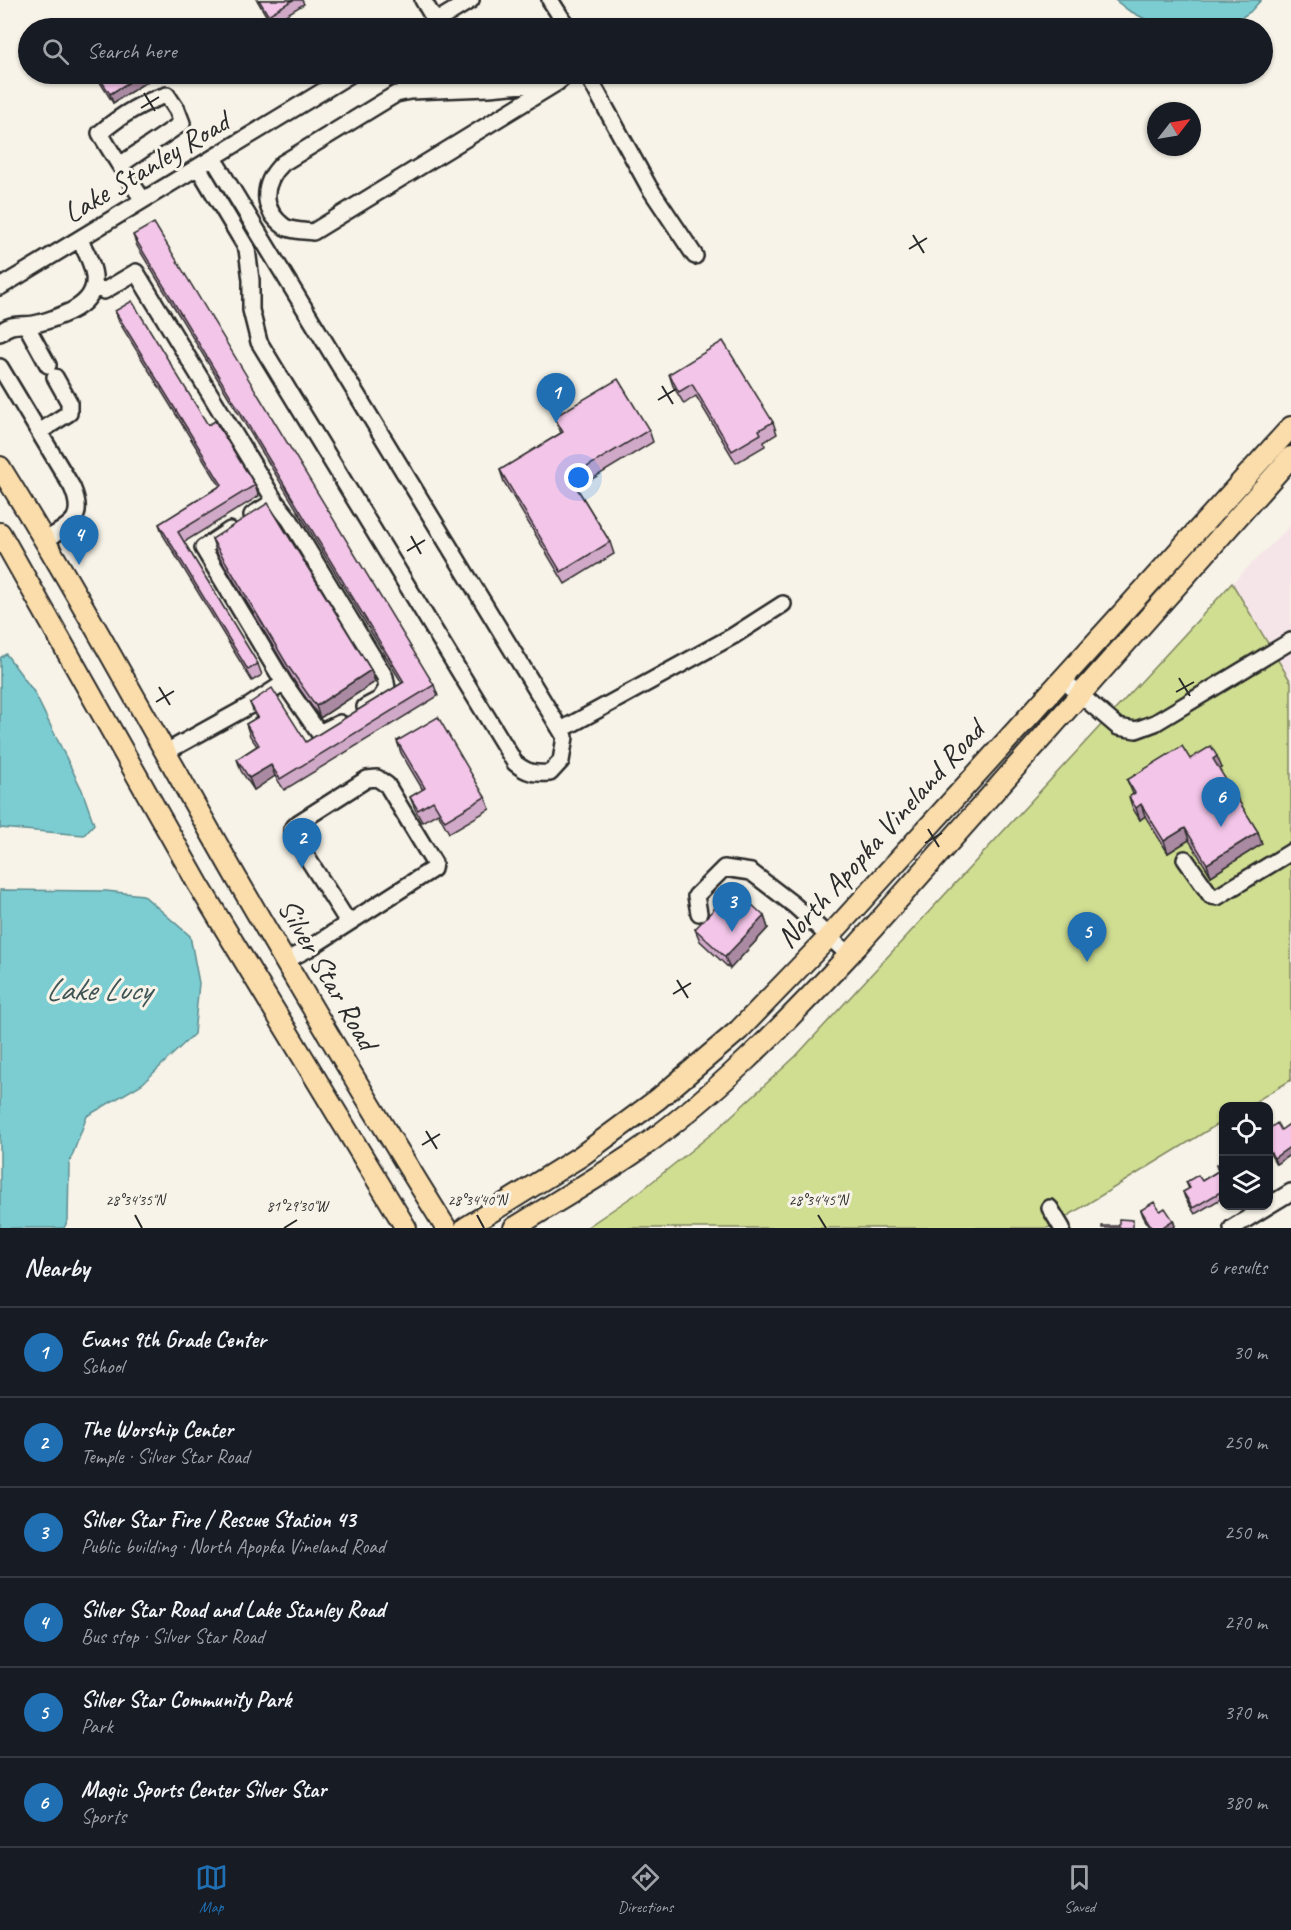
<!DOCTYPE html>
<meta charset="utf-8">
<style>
:root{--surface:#171b24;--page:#20242c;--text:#f1f3f6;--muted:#9ea1a6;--line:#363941;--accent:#1f6fb2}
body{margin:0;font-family:Caveat,sans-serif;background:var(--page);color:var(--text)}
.controls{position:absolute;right:18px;bottom:18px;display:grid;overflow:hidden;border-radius:12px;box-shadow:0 2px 4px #0004}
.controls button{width:54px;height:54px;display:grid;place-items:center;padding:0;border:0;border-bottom:2px solid var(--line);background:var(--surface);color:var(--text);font:30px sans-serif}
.compass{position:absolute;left:1147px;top:102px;width:54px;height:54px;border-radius:50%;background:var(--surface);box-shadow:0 2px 4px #0004;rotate:59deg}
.you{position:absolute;left:579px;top:478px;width:21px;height:21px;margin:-15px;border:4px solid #fff;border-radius:50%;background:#1a73e8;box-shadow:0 0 0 9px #1a73e833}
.badge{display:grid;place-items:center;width:39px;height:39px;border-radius:50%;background:var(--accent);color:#fff;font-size:20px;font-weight:700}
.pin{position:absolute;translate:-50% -50px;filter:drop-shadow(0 2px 3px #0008)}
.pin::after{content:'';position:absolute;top:32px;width:21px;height:18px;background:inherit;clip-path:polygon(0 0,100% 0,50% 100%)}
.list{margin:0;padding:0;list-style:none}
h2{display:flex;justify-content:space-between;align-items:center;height:78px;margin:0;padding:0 24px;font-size:26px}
h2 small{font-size:20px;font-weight:400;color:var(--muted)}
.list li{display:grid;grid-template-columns:39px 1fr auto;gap:18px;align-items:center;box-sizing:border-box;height:90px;padding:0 24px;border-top:2px solid var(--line)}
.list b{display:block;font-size:22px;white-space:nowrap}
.list p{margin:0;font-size:20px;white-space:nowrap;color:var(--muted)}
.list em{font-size:20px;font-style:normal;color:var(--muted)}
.icon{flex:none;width:33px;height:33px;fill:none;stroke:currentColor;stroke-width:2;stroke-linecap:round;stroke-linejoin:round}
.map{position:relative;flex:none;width:1291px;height:1228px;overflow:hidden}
.search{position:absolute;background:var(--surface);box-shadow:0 2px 4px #0004;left:18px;right:18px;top:18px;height:66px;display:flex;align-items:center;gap:15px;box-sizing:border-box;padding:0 21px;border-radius:33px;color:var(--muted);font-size:22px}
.sheet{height:618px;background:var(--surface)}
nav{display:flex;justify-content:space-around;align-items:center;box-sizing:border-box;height:84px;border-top:2px solid var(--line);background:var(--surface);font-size:16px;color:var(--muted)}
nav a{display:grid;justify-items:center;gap:3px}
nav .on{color:var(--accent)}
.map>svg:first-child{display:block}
.built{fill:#f6e5e8}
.green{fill:#d0de92;stroke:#7e845e;stroke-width:1.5}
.water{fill:#7ccdd2;stroke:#5c8c8f;stroke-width:1.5}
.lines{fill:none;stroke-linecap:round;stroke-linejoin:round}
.minor-casing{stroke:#2b2b2b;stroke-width:20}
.major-casing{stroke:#2b2b2b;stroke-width:24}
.minor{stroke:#f7f3e8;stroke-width:15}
.major{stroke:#faddab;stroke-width:20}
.wall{fill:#d1a9c8;stroke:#2b2b2b;stroke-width:1.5}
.shaded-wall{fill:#aa8aa2;stroke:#2b2b2b;stroke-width:1.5}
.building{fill:#f3c5e8;stroke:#2b2b2b;stroke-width:1.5}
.ticks{fill:none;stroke:#2b2b2b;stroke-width:2}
.labels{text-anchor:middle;stroke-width:6;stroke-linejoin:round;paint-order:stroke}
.street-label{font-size:30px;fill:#2b2b2b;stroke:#f7f3e8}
.water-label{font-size:32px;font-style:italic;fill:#3f5455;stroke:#f7f3e8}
.ticks-label{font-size:15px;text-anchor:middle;fill:#2b2b2b;stroke:#f7f3e8;stroke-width:6;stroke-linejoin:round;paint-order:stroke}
</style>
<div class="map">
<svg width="1291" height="1228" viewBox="0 0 1291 1228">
<rect width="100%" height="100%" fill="#f7f3e8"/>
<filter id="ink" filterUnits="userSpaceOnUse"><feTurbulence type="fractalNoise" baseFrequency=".0167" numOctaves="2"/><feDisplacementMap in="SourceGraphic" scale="12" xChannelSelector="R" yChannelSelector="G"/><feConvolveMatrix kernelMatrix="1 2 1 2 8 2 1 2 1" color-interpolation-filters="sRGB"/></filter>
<g filter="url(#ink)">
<path class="built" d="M 1291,525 L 1291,682 L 1232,583 Z"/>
<path class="green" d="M 1232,583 L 1291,682 L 1291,1080 L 1248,1106 L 1224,1106 L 1223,1121 L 1048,1228 L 586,1228 L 642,1190 L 715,1131 L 796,1056 Z"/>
<path class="water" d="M 1115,0 L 1261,0 L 1250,12 L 1225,28 L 1162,28 L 1128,10 Z
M 6,654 L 34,692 L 82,790 L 94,824 L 84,835 L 0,828 L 0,658 Z
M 0,890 L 106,891 L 143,895 L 190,936 L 199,983 L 194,1034 L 142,1084 L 87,1116 L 69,1164 L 68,1220 L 64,1228 L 0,1228 Z"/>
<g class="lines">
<g class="minor-casing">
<path id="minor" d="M 423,0 L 436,22
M 550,0 L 568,28
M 425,28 L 471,0
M 587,74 L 649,187 L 695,256
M 558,82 L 489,88 L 410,91 L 396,94 L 283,163 C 262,183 260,209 285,227 C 292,231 305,231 313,232 L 558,82 L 568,74
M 120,165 L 182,123 L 177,110 L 167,95 C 142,102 120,116 100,133 C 113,156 128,178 143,200
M 198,167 L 247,249 L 251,280 L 251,310 L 259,342 L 515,763 C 527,773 534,774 550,773 L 561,761 L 565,737 L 213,158
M 94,286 L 104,291 L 136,272 L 275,501 L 252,515
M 0,287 L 351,74
M 26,325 L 48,365
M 0,333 C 10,322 22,326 34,324 C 47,322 57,317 69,312 C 106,294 96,269 79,239
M 0,367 L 72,487 C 86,519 71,525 45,540
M 39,432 L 69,413 L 69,402 L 55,377
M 275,501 L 290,520 L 385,677 L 387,688 L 380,699 L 365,707
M 1062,679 L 1118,727 L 1136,730 L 1155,723 L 1291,641
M 284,683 L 319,733 L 340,723
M 561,730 L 733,636 L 783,604
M 166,752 L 249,706 L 284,683 L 203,548 L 230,530
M 1185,859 L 1211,896 L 1217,897 L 1291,852
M 699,913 L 696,896 L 724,868 L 751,872 L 794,905 L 849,955
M 285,961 L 308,949 L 433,869 L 434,863 L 387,785 L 377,778 L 367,779 L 298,823 L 292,829 L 294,837 L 348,922
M 1050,1208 L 1062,1228
M 1232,1228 L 1291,1192"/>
</g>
<g class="major-casing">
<path id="major" d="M 0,467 C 84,602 158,741 237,879 C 305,996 374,1113 446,1228
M 0,533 L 198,884 L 406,1228
M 465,1228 L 581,1156 L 658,1099 L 739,1030 L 825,941 L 1291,427
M 514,1228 C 554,1203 596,1179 634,1153 C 714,1097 783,1026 849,955 L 1291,457"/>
</g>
<use href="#minor" class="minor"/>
<use href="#major" class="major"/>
</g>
<path class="wall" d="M 257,0 L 302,0 L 304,4 L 271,24 Z
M 95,74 L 148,74 L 151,79 L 113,103 Z
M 133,235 L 434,685 L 438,696 L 284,790 L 275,776 L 254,790 L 241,771 L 237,759 L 257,746 L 250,736 L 246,724 L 256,718 L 250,703 L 306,742 L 402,683 L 137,246 Z
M 115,311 L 255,485 L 259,496 L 184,542 L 258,664 L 262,675 L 252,681 L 163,535 L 159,524 L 220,486 L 119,322 Z
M 669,374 L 773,422 L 777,434 L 764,442 L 765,446 L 736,463 L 696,396 L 684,404 L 673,386 Z
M 554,417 L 649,430 L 653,442 L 577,488 L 610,542 L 614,554 L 565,584 L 504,482 L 500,470 L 561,433 Z
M 212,539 L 375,682 L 320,718 L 292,678 L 216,551 Z
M 397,741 L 485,797 L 490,809 L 449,833 L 438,813 L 422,822 L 415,809 L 410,797 L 423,790 L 401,753 Z
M 1190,759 L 1222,768 L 1219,770 L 1258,832 L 1262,844 L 1211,876 L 1189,840 L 1168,853 L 1145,816 L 1140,820 L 1133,809 L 1129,797 L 1133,794 L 1127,780 Z
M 764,916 L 768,928 L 730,969 L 700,941 L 695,929 Z
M 1291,1123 L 1291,1154 L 1276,1164 L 1269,1152 L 1269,1129 L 1281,1130 Z
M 1224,1160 L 1224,1197 L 1195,1214 L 1185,1198 L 1183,1192 L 1189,1189 L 1186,1182 L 1202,1181 L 1218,1171 L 1216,1165 Z
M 1141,1210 L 1160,1211 L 1173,1220 L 1175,1226 L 1173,1228 L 1150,1228 L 1143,1216 Z"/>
<path class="shaded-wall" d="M 142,74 L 148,74 L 151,79 L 113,103 L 110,94 Z
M 371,670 L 375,682 L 320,718 L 316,706 Z
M 1217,756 L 1222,768 L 1217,771 L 1213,759 Z
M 271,765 L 275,776 L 254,790 L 249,778 Z
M 1141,804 L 1145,816 L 1140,820 L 1136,808 Z
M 1185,828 L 1189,840 L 1168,853 L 1164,841 Z
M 1258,832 L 1262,844 L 1211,876 L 1207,864 Z
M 764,916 L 768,928 L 730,969 L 725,957 Z
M 1291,1146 L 1291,1154 L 1276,1164 L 1274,1158 Z
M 1173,1220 L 1175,1226 L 1173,1228 L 1161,1228 Z"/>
<path class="building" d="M 259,0 L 293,0 L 268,15 Z
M 97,74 L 142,74 L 110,94 Z
M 154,223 L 434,685 L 280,779 L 271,765 L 249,778 L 237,759 L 259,745 L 246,724 L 258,717 L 250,703 L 272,688 L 306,742 L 404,682 L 133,235 Z
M 132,301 L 208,425 L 215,421 L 255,485 L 178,532 L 258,664 L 248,670 L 159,524 L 222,485 L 115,311 Z
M 723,341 L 773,422 L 759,430 L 761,434 L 732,451 L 692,384 L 679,392 L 669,374 Z
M 618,379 L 649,430 L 570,477 L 610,542 L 561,572 L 500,470 L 563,432 L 554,417 Z
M 268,503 L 371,670 L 316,706 L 288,666 L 212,539 Z
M 438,717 L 485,797 L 445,821 L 433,801 L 418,810 L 410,797 L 425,788 L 397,741 Z
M 1182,746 L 1190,759 L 1211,746 L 1217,756 L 1213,759 L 1258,832 L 1207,864 L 1185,828 L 1164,841 L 1141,804 L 1136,808 L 1129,797 L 1135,793 L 1127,780 Z
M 734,888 L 764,916 L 725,957 L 695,929 Z
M 1277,1123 L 1281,1130 L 1291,1123 L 1291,1146 L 1274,1158 L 1269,1150 L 1269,1129 Z
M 1224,1160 L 1224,1190 L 1193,1208 L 1183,1192 L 1190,1188 L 1186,1182 L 1198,1175 L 1202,1181 L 1220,1170 L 1216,1165 Z
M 1154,1202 L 1160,1211 L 1165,1208 L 1173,1220 L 1161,1228 L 1152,1228 L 1141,1210 Z
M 1119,1219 L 1133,1220 L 1133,1228 L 1102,1228 L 1102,1226 L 1119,1226 Z"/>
</g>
<path class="ticks" d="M 144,93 L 155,111M 141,108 L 159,97M 913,235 L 924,253M 909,249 L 927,238M 662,386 L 673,404M 658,400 L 676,389M 411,536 L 421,554M 407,551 L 425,540M 1179,678 L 1190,696M 159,687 L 170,705M 1176,692 L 1194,682M 156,702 L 174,691M 928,829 L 939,847M 925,843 L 942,833M 677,980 L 688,998M 673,994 L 691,983M 426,1131 L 437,1149M 422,1145 L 440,1134M 135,1215 L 142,1228M 477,1215 L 484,1228M 818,1215 L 826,1228M 284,1228 L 297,1220"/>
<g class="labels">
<g class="street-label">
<text transform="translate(146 167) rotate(-31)" y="10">Lake Stanley Road</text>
<text transform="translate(880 834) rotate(-48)" y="10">North Apopka Vineland Road</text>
<text transform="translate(328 974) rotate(60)" y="10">Silver Star Road</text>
</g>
<g class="water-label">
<text x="98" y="1000">Lake Lucy</text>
</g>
</g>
<g class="ticks-label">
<text x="135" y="1205">28°34'35"N</text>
<text x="477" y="1205">28°34'40"N</text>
<text x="818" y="1205">28°34'45"N</text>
<text x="297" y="1211">81°29'30"W</text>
</g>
</svg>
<div class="controls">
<button><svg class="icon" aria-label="locate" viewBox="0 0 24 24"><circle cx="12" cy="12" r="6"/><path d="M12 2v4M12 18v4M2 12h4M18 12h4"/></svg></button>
<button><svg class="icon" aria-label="layers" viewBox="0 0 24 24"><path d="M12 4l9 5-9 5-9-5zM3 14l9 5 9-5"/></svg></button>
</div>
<svg class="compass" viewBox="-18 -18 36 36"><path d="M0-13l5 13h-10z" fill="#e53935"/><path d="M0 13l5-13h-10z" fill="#9ea1a6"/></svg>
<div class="you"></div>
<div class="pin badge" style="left:556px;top:423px">1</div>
<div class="pin badge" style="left:302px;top:868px">2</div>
<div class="pin badge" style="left:732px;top:932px">3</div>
<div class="pin badge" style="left:79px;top:565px">4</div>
<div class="pin badge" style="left:1087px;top:962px">5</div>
<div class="pin badge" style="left:1221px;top:827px">6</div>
<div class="search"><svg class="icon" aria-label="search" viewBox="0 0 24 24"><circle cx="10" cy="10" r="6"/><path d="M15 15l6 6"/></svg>Search here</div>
</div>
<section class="sheet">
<h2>Nearby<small>6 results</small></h2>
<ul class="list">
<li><span class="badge">1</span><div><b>Evans 9th Grade Center</b><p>School</p></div><em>30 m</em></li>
<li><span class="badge">2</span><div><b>The Worship Center</b><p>Temple · Silver Star Road</p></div><em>250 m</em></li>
<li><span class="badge">3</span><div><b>Silver Star Fire / Rescue Station 43</b><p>Public building · North Apopka Vineland Road</p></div><em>250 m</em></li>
<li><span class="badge">4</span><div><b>Silver Star Road and Lake Stanley Road</b><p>Bus stop · Silver Star Road</p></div><em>270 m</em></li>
<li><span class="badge">5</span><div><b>Silver Star Community Park</b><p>Park</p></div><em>370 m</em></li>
<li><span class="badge">6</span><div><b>Magic Sports Center Silver Star</b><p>Sports</p></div><em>380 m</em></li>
</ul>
</section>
<nav>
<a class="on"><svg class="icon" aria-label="map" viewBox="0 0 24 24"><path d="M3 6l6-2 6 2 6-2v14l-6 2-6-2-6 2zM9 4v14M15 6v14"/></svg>Map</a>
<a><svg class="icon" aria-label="directions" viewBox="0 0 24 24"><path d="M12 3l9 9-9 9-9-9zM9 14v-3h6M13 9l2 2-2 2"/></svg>Directions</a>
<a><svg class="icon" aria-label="saved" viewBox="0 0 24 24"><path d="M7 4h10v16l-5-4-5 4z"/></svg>Saved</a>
</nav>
